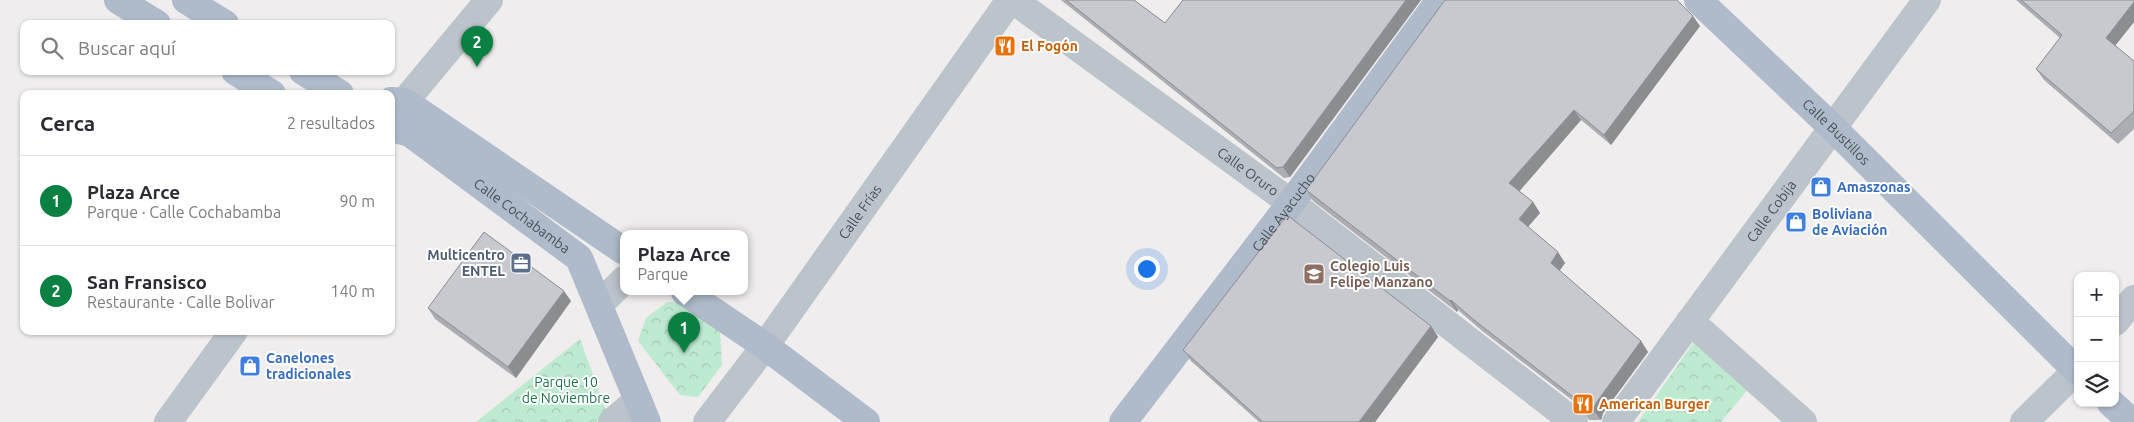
<!DOCTYPE html>
<html lang="es">
<meta charset="utf-8">
<style>
:root{--surface:#fff;--page:#f2f2f3;--text:#2b2b33;--muted:#7c7c81;--line:#e1e1e2;--accent:#0b8043}
body{margin:0;font-family:Ubuntu,sans-serif;background:var(--page);color:var(--text)}
.controls{position:absolute;right:15px;bottom:15px;display:grid;overflow:hidden;border-radius:10px;box-shadow:0 1px 4px #0004}
.controls button{width:45px;height:45px;display:grid;place-items:center;padding:0;border:0;border-bottom:1px solid var(--line);background:var(--surface);color:var(--text);font:25px sans-serif}
.you{position:absolute;left:1146px;top:268px;width:18px;height:18px;margin:-12px;border:4px solid #fff;border-radius:50%;background:#1a73e8;box-shadow:0 0 0 8px #1a73e833}
.badge{display:grid;place-items:center;width:32px;height:32px;border-radius:50%;background:var(--accent);color:#fff;font-size:16px;font-weight:700}
.pin{position:absolute;translate:-50% -41px;filter:drop-shadow(0 1px 2px #0008)}
.pin::after{content:'';position:absolute;top:26px;width:18px;height:15px;background:inherit;clip-path:polygon(0 0,100% 0,50% 100%)}
.popup{position:absolute;left:620px;top:230px;width:128px;height:65px;box-sizing:border-box;display:grid;place-content:center;border-radius:10px;background:var(--surface);filter:drop-shadow(0 1px 4px #0005);font-size:16px;white-space:nowrap;color:var(--muted)}
.popup b{font-size:19px;color:var(--text)}
.popup::after{content:'';position:absolute;left:50%;top:100%;margin-left:-10px;border:10px solid transparent;border-top-color:var(--surface)}
.list{margin:0;padding:0;list-style:none}
h2{display:flex;justify-content:space-between;align-items:center;height:65px;margin:0;padding:0 20px;font-size:21px}
h2 small{font-size:16px;font-weight:400;color:var(--muted)}
.list li{display:grid;grid-template-columns:32px 1fr auto;gap:15px;align-items:center;box-sizing:border-box;height:90px;padding:0 20px;border-top:1px solid var(--line)}
.list b{display:block;font-size:19px;white-space:nowrap}
.list p{margin:0;font-size:16px;white-space:nowrap;color:var(--muted)}
.list em{font-size:16px;font-style:normal;color:var(--muted)}
.icon{flex:none;width:28px;height:28px;fill:none;stroke:currentColor;stroke-width:2;stroke-linecap:round;stroke-linejoin:round}
.map{position:relative;flex:none;width:2134px;height:422px;overflow:hidden}
.search{position:absolute;background:var(--surface);box-shadow:0 1px 4px #0004;left:20px;top:20px;width:375px;height:55px;display:flex;align-items:center;gap:12px;box-sizing:border-box;padding:0 18px;border-radius:10px;color:var(--muted);font-size:19px}
.panel{position:absolute;background:var(--surface);box-shadow:0 1px 4px #0004;left:20px;top:90px;width:375px;height:245px;border-radius:10px}
.map>svg:first-child{display:block}
.forest{fill:url(#forest-crowns)}
.lines{fill:none;stroke-linecap:round;stroke-linejoin:round}
.minor{stroke:#bcc4cb;stroke-width:28}
.major{stroke:#afbbca;stroke-width:28}
.wall{fill:#abadb2}
.shaded-wall{fill:#8b8d91}
.building{fill:#c7c9cf;stroke:#8b8d91}
.labels{text-anchor:middle;stroke-width:4;stroke-linejoin:round;paint-order:stroke}
.food-label{font-size:14px;font-weight:bold;fill:#c56008;stroke:#fff;text-anchor:start}
.street-label{font-size:14px;fill:#475058;stroke:#fff}
.shop-label{font-size:14px;font-weight:bold;fill:#366cbe;stroke:#fff;text-anchor:start}
.service-label{font-size:14px;font-weight:bold;fill:#4e5e75;stroke:#fff;text-anchor:end}
.education-label{font-size:14px;font-weight:bold;fill:#785e54;stroke:#fff;text-anchor:start}
.park-label{font-size:14px;fill:#1e734b;stroke:#fff}
</style>
<div class="map">
<svg width="2134" height="422" viewBox="0 0 2134 422">
<defs>
<pattern id="forest-crowns" width="20" height="18" patternUnits="userSpaceOnUse" patternTransform="scale(1.25)"><rect width="20" height="18" fill="#beead0"/><path d="M2 6a3 3 0 1 1 6 0M12 15a3 3 0 1 1 6 0" fill="none" stroke="#a5cab5"/></pattern>
</defs>
<rect width="100%" height="100%" fill="#efeded"/>
<path class="forest" d="M 667,302 L 691,303 L 720,330 L 722,365 L 698,397 L 680,395 L 638,341 L 646,318 Z
M 1703,329 L 1758,377 L 1721,422 L 1638,422 Z
M 580,339 L 607,413 L 596,422 L 476,422 Z"/>
<g class="lines">
<g class="minor">
<path id="s1" d="M 1013,0 L 1291,203 L 1574,422"/>
<path d="M 391,118 L 489,0"/>
<path d="M 599,305 L 624,280"/>
<path d="M 1690,321 L 1803,422"/>
<path d="M 2115,322 L 2134,299"/>
<path d="M 168,422 L 234,331"/>
<path d="M 612,422 L 638,400"/>
<path id="s2" d="M 707,422 L 765,346 L 1010,0"/>
<path id="s3" d="M 1616,422 L 1927,0"/>
<path d="M 2024,422 L 2078,369"/>
</g>
<g class="major">
<path d="M 118,0 L 157,24"/>
<path d="M 186,0 L 225,24"/>
<path id="s4" d="M 1698,0 L 1833,128 L 2078,372"/>
<path d="M 235,71 L 272,94"/>
<path d="M 303,71 L 340,94"/>
<path d="M 391,101 L 405,102 L 624,251"/>
<path id="s5" d="M 391,128 L 410,133 L 579,258 L 647,422"/>
<path d="M 685,292 L 765,346 L 866,422"/>
<path d="M 2111,403 L 2132,422"/>
<path id="s6" d="M 1123,422 L 1291,203 L 1440,0"/>
</g>
</g>
<path class="wall" d="M 1061,0 L 1134,0 L 1165,23 L 1183,0 L 1421,0 L 1290,177 L 1284,178 Z
M 2016,0 L 2134,0 L 2134,22 L 2115,46 L 2134,61 L 2134,129 L 2118,144 L 2044,80 L 2036,69 L 2060,38 Z
M 1700,26 L 1611,145 L 1581,120 L 1519,191 L 1533,202 L 1540,213 L 1528,227 L 1565,263 L 1559,271 L 1641,341 L 1648,352 L 1603,413 L 1601,420 L 1589,420 L 1581,407 L 1481,330 L 1458,310 L 1457,312 L 1313,201 L 1306,190 Z
M 571,301 L 516,378 L 435,319 L 428,308 Z
M 1431,326 L 1438,337 L 1375,422 L 1259,422 L 1191,361 L 1183,350 Z"/>
<path class="shaded-wall" d="M 1406,0 L 1421,0 L 1290,177 L 1283,167 Z
M 2134,2 L 2134,22 L 2113,48 L 2106,38 Z
M 1693,16 L 1700,26 L 1611,145 L 1604,135 Z
M 1574,110 L 1581,120 L 1517,194 L 1509,183 Z
M 1533,202 L 1540,213 L 1526,229 L 1519,219 Z
M 1558,252 L 1565,263 L 1558,273 L 1551,263 Z
M 564,291 L 571,301 L 516,378 L 508,367 Z
M 1451,300 L 1458,310 L 1457,312 L 1450,301 Z
M 1431,326 L 1438,337 L 1375,422 L 1359,422 Z
M 1641,341 L 1648,352 L 1603,413 L 1601,420 L 1593,410 L 1596,403 Z"/>
<path class="building" d="M 1066,0 L 1134,0 L 1165,23 L 1183,0 L 1406,0 L 1283,167 L 1277,168 Z
M 1445,0 L 1677,0 L 1693,16 L 1604,135 L 1574,110 L 1509,183 L 1533,202 L 1519,219 L 1558,252 L 1551,263 L 1641,341 L 1596,403 L 1593,410 L 1582,410 L 1576,399 L 1474,320 L 1451,300 L 1450,301 L 1306,190 Z
M 2021,0 L 2134,0 L 2134,2 L 2106,38 L 2134,61 L 2134,111 L 2111,133 L 2036,69 L 2062,35 Z
M 1287,215 L 1431,326 L 1359,422 L 1263,422 L 1183,350 Z
M 484,232 L 564,291 L 508,367 L 428,308 Z"/>
<defs>
<g id="restaurant-square" transform="scale(1.125)"><rect x="-9" y="-9" width="18" height="18" rx="4" fill="#e8710a" stroke="#fff"/><path d="M-5-6h1v4h1v-4h1v4h1v-4h1v5L-1.5 .5V6h-2V.5L-5-1ZM5-6V6H3V1.5H1.5Q1.5-4 5-6Z" fill="#fff"/></g>
<g id="shop-square" transform="scale(1.125)"><rect x="-9" y="-9" width="18" height="18" rx="4" fill="#3f7fe0" stroke="#fff"/><path d="M-5-2.5h2.3a2.7 3.5 0 0 1 5.4 0H5L5.5 6h-11ZM-1.5-2.5h3a1.5 2.3 0 0 0-3 0Z" fill="#fff"/></g>
<g id="office-square" transform="scale(1.125)"><rect x="-9" y="-9" width="18" height="18" rx="4" fill="#5c6f8a" stroke="#fff"/><path d="M-6-3h4V-5.5h4V-3h4V5H-6ZM-1-4.5V-3h2v-1.5ZM-6 0V1H6V0Z" fill="#fff"/></g>
<g id="school-square" transform="scale(1.125)"><rect x="-9" y="-9" width="18" height="18" rx="4" fill="#8d6e63" stroke="#fff"/><path d="M0-5L7-2L0 1L-7-2ZM-4 1L0 2.5L4 1V4Q0 6-4 4Z" fill="#fff"/></g>
</defs>
<g fill-rule="evenodd">
<use href="#restaurant-square" x="1005" y="46"/>
<use href="#shop-square" x="1821" y="187"/>
<use href="#shop-square" x="1796" y="222"/>
<use href="#office-square" x="521" y="263"/>
<use href="#school-square" x="1314" y="274"/>
<use href="#shop-square" x="250" y="366"/>
<use href="#restaurant-square" x="1583" y="404"/>
</g>
<g class="labels">
<g class="food-label">
<text x="1021" y="51">El Fogón</text>
<text x="1599" y="409">American Burger</text>
</g>
<g class="street-label">
<text dy="5" stroke="none"><textPath href="#s4" startOffset="191">Calle Bustillos</textPath></text>
<text dy="5" stroke="none"><textPath href="#s1" startOffset="291">Calle Oruro</textPath></text>
<text dy="5" stroke="none"><textPath href="#s3" startOffset="262">Calle Cobija</textPath></text>
<text dy="5" stroke="none"><textPath href="#s2" startOffset="260">Calle Frías</textPath></text>
<text dy="5" stroke="none"><textPath href="#s6" startOffset="264">Calle Ayacucho</textPath></text>
<text dy="5" stroke="none"><textPath href="#s5" startOffset="159">Calle Cochabamba</textPath></text>
</g>
<g class="shop-label">
<text x="1837" y="192">Amaszonas</text>
<text x="1812" y="219">Boliviana<tspan x="1812" dy="16">de Aviación</tspan></text>
<text x="266" y="363">Canelones<tspan x="266" dy="16">tradicionales</tspan></text>
</g>
<g class="service-label">
<text x="505" y="260">Multicentro<tspan x="505" dy="16">ENTEL</tspan></text>
</g>
<g class="education-label">
<text x="1330" y="271">Colegio Luis<tspan x="1330" dy="16">Felipe Manzano</tspan></text>
</g>
<g class="park-label">
<text x="566" y="387">Parque 10<tspan x="566" dy="16">de Noviembre</tspan></text>
</g>
</g>
</svg>
<div class="controls">
<button>+</button>
<button>−</button>
<button><svg class="icon" aria-label="layers" viewBox="0 0 24 24"><path d="M12 4l9 5-9 5-9-5zM3 14l9 5 9-5"/></svg></button>
</div>
<div class="you"></div>
<div class="pin badge" style="left:684px;top:353px">1</div>
<div class="popup"><b>Plaza Arce</b>Parque</div>
<div class="pin badge" style="left:477px;top:67px">2</div>
<div class="search"><svg class="icon" aria-label="search" viewBox="0 0 24 24"><circle cx="10" cy="10" r="6"/><path d="M15 15l6 6"/></svg>Buscar aquí</div>
<section class="panel">
<h2>Cerca<small>2 resultados</small></h2>
<ul class="list">
<li><span class="badge">1</span><div><b>Plaza Arce</b><p>Parque · Calle Cochabamba</p></div><em>90 m</em></li>
<li><span class="badge">2</span><div><b>San Fransisco</b><p>Restaurante · Calle Bolivar</p></div><em>140 m</em></li>
</ul>
</section>
</div>
